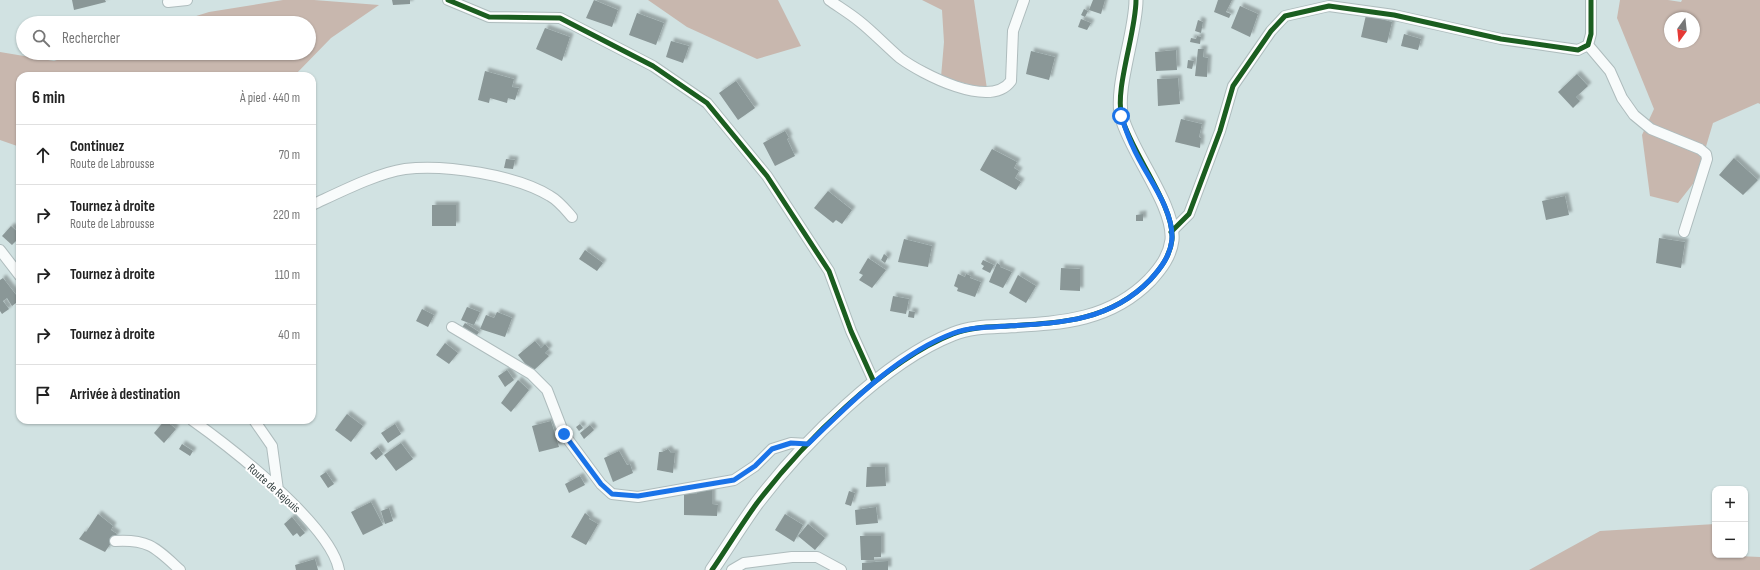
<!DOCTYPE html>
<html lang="fr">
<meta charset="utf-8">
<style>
:root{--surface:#fff;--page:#f6f6f6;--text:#222;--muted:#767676;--line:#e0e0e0}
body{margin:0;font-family:"Sofia Sans Condensed",sans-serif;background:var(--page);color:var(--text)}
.controls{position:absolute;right:12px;bottom:12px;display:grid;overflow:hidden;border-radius:8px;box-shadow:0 1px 3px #0004}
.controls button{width:36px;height:36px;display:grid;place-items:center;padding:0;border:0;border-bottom:1px solid var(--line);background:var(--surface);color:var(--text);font:20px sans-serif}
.compass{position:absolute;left:1664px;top:12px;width:36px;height:36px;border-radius:50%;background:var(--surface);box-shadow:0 1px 3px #0004;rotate:195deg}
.stop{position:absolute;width:12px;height:12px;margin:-9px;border:3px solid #1a73e8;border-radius:50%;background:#fff}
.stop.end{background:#1a73e8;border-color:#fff;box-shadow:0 1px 4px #0008}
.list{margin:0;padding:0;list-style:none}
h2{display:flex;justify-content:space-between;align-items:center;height:52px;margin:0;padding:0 16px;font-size:17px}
h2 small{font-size:13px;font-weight:400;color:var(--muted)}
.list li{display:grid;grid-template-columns:26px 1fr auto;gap:12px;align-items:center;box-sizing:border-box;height:60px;padding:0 16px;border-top:1px solid var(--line)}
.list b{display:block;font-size:15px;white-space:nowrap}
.list p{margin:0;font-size:13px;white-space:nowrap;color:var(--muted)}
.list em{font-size:13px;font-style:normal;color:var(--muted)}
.icon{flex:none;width:22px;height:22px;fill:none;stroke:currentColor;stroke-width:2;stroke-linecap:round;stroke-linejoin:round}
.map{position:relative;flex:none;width:1760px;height:570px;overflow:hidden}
.search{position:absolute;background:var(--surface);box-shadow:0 1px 3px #0004;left:16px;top:16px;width:300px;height:44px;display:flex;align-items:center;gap:10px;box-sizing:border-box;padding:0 14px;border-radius:22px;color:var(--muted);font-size:15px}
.panel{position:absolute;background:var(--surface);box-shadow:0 1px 3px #0004;left:16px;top:72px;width:300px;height:352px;border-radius:12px}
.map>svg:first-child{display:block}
.forest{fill:#c8b7ae;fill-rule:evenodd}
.building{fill:#8a9797;filter:url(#shadow)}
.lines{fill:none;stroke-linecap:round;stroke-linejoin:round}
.minor-casing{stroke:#aebcbd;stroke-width:12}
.tertiary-casing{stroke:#aebcbd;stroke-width:15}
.minor{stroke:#f8fbfb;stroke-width:10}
.tertiary{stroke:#f8fbfb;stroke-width:13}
.cycleway-casing{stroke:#fff;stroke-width:8}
.cycleway{stroke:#1b5e20;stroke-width:5}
.route{stroke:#1a73e8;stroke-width:5}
.labels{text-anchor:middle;stroke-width:4;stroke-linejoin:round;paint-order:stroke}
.street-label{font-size:12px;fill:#313e3e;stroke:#fff}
</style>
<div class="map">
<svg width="1760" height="570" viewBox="0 0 1760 570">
<defs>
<filter id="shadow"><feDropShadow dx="3.5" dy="-3.5" stdDeviation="1" flood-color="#0004"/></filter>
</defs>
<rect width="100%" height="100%" fill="#d1e2e2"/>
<path class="forest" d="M 283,0 L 314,0 L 379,5 L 331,38 L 294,76 L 20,76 L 20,147 L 0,140 L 0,52 L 54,61 L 78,53 L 309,53 L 309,23 L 174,23 L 209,12 Z
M 648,0 L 778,0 L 801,46 L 757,59 L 687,27 Z
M 922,0 L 974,0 L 987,89 L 941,77 L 944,42 L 942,10 Z
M 1620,0 L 1668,0 L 1681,2 L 1682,0 L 1760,0 L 1760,104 L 1758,103 L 1713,123 L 1696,180 L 1678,203 L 1650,196 L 1642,135 L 1654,109 L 1617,18 ZM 1670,18 L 1694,18 L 1694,42 L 1670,42 Z
M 1715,524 L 1715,555 L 1760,557 L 1760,570 L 1529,570 L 1600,531 Z"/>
<path class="building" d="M 72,0 L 105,0 L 106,2 L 74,10 Z
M 392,0 L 410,0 L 410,4 L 393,5 Z
M 594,0 L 618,10 L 612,27 L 586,18 Z
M 1093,0 L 1105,0 L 1101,14 L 1089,10 Z
M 1218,0 L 1232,0 L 1226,12 L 1231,14 L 1229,18 L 1214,12 Z
M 1240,6 L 1258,14 L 1250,37 L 1231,28 Z
M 1084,9 L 1088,11 L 1085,17 L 1081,15 Z
M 637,13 L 664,23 L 656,45 L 629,35 Z
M 1366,15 L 1392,22 L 1387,43 L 1361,37 Z
M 1081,19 L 1091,23 L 1087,30 L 1078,27 Z
M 1198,20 L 1203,22 L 1201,33 L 1195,31 Z
M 545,28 L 570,37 L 562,61 L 536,49 Z
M 1404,34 L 1421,39 L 1418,50 L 1401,46 Z
M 1197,36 L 1201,37 L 1200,44 L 1190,42 L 1191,38 L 1196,39 Z
M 671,41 L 689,46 L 683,63 L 666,57 Z
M 1198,49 L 1204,49 L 1203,57 L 1208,58 L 1207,77 L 1195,76 Z
M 1176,50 L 1177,70 L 1156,71 L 1155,52 Z
M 1031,51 L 1055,57 L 1049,80 L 1026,74 Z
M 1188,60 L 1194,61 L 1192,69 L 1187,68 Z
M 485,71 L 514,79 L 512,87 L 519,88 L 515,100 L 508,98 L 507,103 L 490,98 L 489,103 L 478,100 Z
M 1577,74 L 1588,86 L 1576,97 L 1580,101 L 1573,108 L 1558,92 Z
M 1178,78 L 1180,104 L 1158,106 L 1157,79 Z
M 736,81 L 755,108 L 738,120 L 719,93 Z
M 1181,119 L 1202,124 L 1199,137 L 1201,138 L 1200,148 L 1175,142 Z
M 785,131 L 789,138 L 787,139 L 795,156 L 775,166 L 763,143 Z
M 992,149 L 1017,162 L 1014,168 L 1019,171 L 1015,178 L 1021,182 L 1016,190 L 980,170 Z
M 1734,158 L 1758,180 L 1743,195 L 1719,175 Z
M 506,159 L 515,160 L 513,169 L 504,168 Z
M 828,191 L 852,210 L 842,224 L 836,220 L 833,223 L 814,208 Z
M 1565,196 L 1569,215 L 1546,220 L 1542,201 Z
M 432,205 L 456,205 L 456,226 L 432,226 Z
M 1143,214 L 1143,221 L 1136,221 L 1136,215 Z
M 11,226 L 20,234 L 20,237 L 12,245 L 2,236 Z
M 1659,238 L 1685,242 L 1681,268 L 1656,263 Z
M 904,239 L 932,246 L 928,267 L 898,262 Z
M 585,250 L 603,263 L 597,271 L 579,259 Z
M 884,254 L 888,257 L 885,263 L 881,260 Z
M 868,258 L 886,270 L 872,288 L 859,280 L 863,275 L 859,273 Z
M 983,260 L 994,265 L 990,273 L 982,269 L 984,266 L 981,264 Z
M 997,263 L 1000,265 L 1000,267 L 1012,272 L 1003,288 L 989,282 Z
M 1061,268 L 1080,269 L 1080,291 L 1060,290 Z
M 958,274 L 965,277 L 966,274 L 971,276 L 970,278 L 981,282 L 975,297 L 957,291 L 958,288 L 954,286 Z
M 1018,275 L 1036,286 L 1026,303 L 1009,293 Z
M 3,278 L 20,300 L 12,306 L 7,298 L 3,301 L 9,309 L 2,314 L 0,311 L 0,280 Z
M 893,296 L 909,299 L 906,314 L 890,311 Z
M 467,307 L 480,312 L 474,325 L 461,320 Z
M 422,309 L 434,315 L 428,327 L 416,321 Z
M 909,311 L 915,312 L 914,318 L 908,317 Z
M 497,312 L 512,318 L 505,337 L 480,329 L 486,315 L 494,318 Z
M 465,323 L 479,332 L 475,338 L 461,329 Z
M 535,341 L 541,348 L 545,344 L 549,349 L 545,353 L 549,356 L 532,372 L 518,355 Z
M 445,343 L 458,353 L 449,364 L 436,355 Z
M 507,370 L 514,380 L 505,387 L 498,376 Z
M 518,380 L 529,390 L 511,412 L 501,403 Z
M 347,414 L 363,426 L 351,442 L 335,430 Z
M 165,420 L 176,429 L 164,443 L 154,433 Z
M 551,421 L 559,447 L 539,452 L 532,426 Z
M 395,424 L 401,434 L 388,443 L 381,433 Z
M 580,424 L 583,428 L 579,431 L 576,427 Z
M 590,425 L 594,430 L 584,439 L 580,433 Z
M 401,443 L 413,459 L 396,471 L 384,455 Z
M 182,444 L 193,451 L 190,456 L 179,449 Z
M 378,447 L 383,454 L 376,460 L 370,453 Z
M 668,449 L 671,453 L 675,453 L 673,473 L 657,470 L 659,452 L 662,452 Z
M 619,451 L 627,465 L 630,464 L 633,473 L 613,482 L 604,458 Z
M 867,467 L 885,467 L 886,486 L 866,487 Z
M 326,472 L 334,484 L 328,488 L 320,476 Z
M 580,476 L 585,485 L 569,493 L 565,484 Z
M 697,489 L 712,490 L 712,504 L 718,505 L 717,516 L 684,515 L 684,494 L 697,494 Z
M 849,491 L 855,493 L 851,506 L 845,504 Z
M 371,502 L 383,525 L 363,535 L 351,512 Z
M 876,507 L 878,523 L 856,525 L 855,510 Z
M 389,508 L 393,521 L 385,524 L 381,511 Z
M 585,513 L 590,517 L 589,519 L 598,524 L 586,545 L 571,537 Z
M 98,514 L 113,526 L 111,530 L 117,534 L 105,552 L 79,539 L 85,531 L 86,532 Z
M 785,514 L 803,525 L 794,542 L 775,530 Z
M 292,517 L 305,533 L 300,537 L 297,533 L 293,536 L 284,524 Z
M 808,524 L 825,538 L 815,550 L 798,536 Z
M 860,536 L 881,536 L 881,557 L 874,557 L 874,560 L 861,560 Z
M 315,559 L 318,570 L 296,570 L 295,565 Z
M 888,561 L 888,570 L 862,570 L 862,563 Z"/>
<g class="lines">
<g class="minor-casing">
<path id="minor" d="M 448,0 L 489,17 L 560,18 L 653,66 L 707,103 L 767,176 L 829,271 L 851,331 L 874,382
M 829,0 C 839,7 849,13 859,21 C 873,32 886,46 900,58 C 922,74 990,110 1011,81 L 1013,31 L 1024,0
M 168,2 L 187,0
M 1588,45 L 1610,71 L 1622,98 L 1634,115 L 1651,129 L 1700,149 L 1706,154 L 1707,159 L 1684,232
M 312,205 C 338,193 377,173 405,169 C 445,164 516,175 550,196 C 559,201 565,209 572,217
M 1171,232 L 1189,214 L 1220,131 L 1233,86 L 1271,31 L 1285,16 L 1329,6 L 1394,15 L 1501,39 L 1578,50 L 1588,45 L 1591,34 L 1591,0
M 0,250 L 20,276
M 452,327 L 531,374 L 547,390 L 564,434 L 601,484 L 612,494 L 638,497 L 734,480 L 755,466 L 772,449 L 791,443 L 808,444
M 192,420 C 230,447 331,525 339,570
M 254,420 L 272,446 L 278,490
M 115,541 C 149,539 156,548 180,570
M 732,570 L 744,563 L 792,557 L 817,557 L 841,570"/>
</g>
<g class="tertiary-casing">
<path id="tertiary" d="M 712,570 C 727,548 741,525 757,503 C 802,444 884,361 953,334 C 970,327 989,327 1008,326 C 1061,323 1110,321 1150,280 C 1161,268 1170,256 1172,240 C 1175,206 1132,154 1122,118 C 1114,90 1136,33 1136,0"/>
</g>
<use href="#minor" class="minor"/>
<use href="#tertiary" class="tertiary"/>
<g class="cycleway-casing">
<path id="cycleway" d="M 448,0 L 489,17 L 560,18 L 653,66 L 707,103 L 767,176 L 829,271 L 851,331 L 874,382
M 1171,232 L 1189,214 L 1220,131 L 1233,86 L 1271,31 L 1285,16 L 1329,6 L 1394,15 L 1501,39 L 1578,50 L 1588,45 L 1591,34 L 1591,0
M 712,570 C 727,548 741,525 757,503 C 802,444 884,361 953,334 C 970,327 989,327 1008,326 C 1061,323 1110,321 1150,280 C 1161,268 1170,256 1172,240 C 1175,206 1132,154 1122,118 C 1114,90 1136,33 1136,0"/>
</g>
<use href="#cycleway" class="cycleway"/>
</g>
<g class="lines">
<path class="route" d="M 564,434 L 601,484 L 612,494 L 638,496 L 734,480 L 755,466 L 772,449 L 791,443 L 808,444 C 849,404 899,353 954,333 C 971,327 990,327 1008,326 C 1062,323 1110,321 1150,280 C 1161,268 1171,255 1172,238 C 1173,207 1145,175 1133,147 C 1128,137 1125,127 1121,116"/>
</g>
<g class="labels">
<g class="street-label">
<text transform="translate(274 488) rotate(42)" y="4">Route de Rejouis</text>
</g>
</g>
</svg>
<div class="controls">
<button>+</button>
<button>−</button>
</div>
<svg class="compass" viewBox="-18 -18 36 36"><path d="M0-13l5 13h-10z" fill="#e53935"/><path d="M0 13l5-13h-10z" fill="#767676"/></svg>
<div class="stop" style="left:1121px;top:116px"></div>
<div class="stop end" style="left:564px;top:434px"></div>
<div class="search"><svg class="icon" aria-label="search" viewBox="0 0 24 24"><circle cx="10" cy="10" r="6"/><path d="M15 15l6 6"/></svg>Rechercher</div>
<section class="panel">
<h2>6 min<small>À pied · 440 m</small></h2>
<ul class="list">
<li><svg class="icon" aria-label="ahead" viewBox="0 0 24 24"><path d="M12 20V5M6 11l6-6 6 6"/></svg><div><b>Continuez</b><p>Route de Labrousse</p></div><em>70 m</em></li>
<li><svg class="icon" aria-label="right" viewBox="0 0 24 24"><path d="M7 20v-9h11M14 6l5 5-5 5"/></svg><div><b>Tournez à droite</b><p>Route de Labrousse</p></div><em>220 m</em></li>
<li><svg class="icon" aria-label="right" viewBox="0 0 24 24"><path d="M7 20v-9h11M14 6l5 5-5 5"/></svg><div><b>Tournez à droite</b></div><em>110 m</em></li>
<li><svg class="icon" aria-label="right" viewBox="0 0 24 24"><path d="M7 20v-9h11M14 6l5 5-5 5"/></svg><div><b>Tournez à droite</b></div><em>40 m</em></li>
<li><svg class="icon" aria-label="arrive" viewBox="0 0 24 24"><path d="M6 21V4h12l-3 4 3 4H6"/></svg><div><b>Arrivée à destination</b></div></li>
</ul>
</section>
</div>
